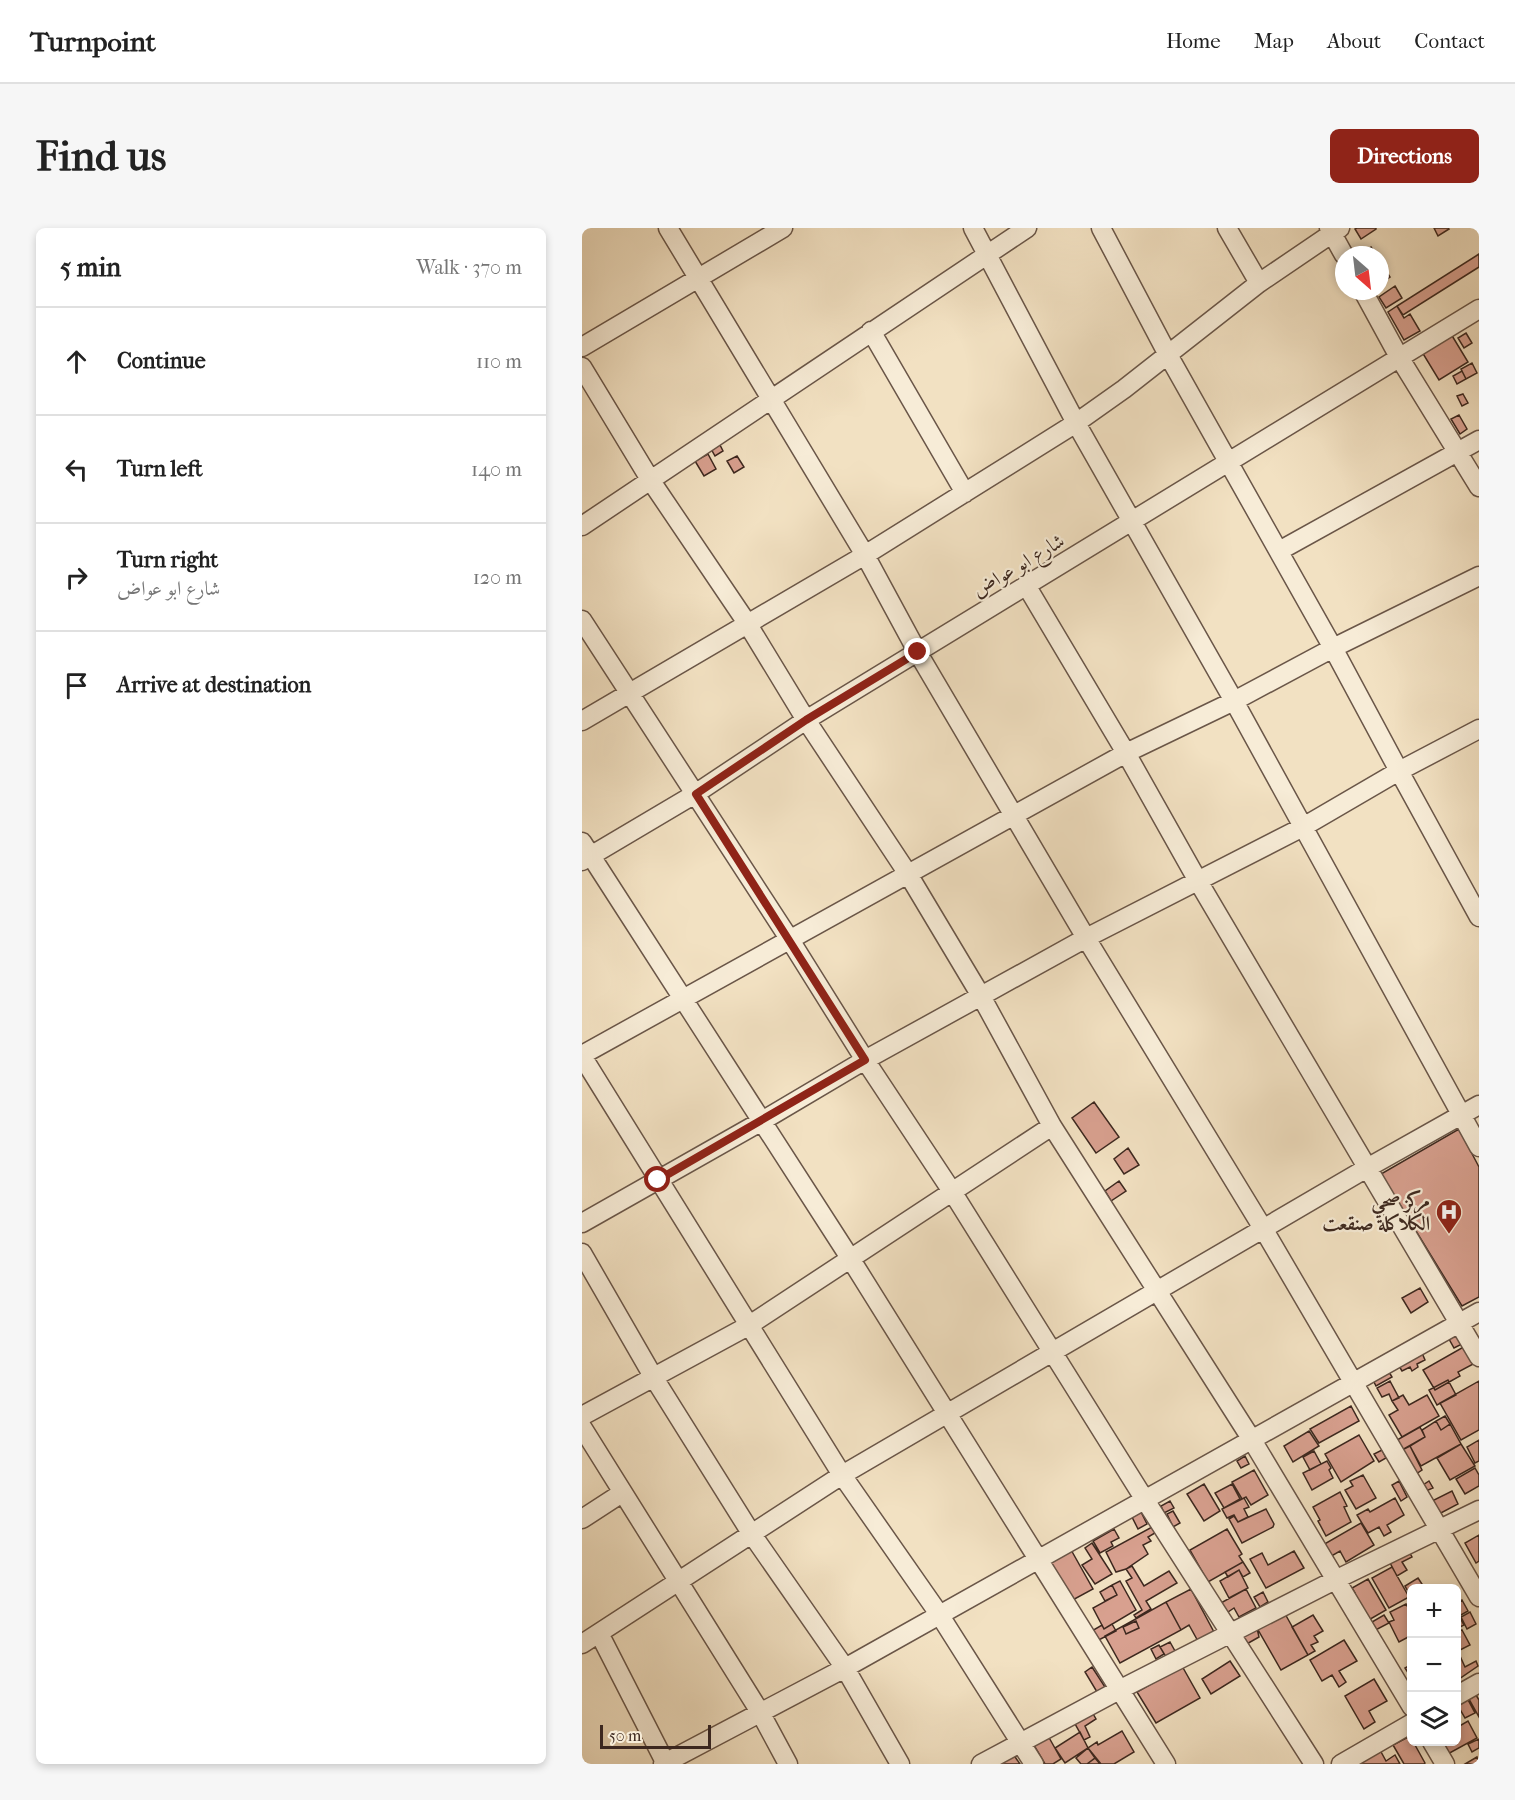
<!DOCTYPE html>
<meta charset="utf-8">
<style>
:root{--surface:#fff;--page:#f6f6f6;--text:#222;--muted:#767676;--line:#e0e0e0;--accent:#8f2418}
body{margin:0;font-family:"IM FELL French Canon",Amiri,serif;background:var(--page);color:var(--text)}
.controls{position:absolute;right:18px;bottom:18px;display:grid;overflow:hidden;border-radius:9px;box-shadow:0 3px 9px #0003}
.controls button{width:54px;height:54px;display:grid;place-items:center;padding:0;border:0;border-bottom:2px solid var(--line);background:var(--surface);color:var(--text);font:30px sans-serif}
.compass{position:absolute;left:753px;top:18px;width:54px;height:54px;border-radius:50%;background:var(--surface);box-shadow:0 3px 9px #0003;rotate:152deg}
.scale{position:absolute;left:18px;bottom:15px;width:111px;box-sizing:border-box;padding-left:6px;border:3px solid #3d281f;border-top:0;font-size:16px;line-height:21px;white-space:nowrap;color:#3d281f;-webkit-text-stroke:4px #f7ecd7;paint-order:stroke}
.stop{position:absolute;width:18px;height:18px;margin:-14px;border:4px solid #8f2418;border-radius:50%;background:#fff}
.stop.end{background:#8f2418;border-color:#fff;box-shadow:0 2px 6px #0008}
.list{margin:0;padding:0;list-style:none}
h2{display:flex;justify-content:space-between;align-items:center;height:78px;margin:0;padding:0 24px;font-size:26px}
h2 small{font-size:20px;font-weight:400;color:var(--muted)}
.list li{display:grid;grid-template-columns:39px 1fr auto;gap:18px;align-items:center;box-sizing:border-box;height:108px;padding:0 24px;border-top:2px solid var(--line)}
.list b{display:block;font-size:22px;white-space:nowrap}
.list p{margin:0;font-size:20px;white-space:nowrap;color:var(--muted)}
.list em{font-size:20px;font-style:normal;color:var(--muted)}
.icon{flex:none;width:33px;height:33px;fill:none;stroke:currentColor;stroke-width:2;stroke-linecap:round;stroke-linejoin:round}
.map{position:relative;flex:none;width:897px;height:1536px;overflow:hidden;border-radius:9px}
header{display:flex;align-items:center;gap:36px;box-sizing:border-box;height:84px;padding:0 30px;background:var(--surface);border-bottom:2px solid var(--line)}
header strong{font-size:28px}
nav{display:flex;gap:33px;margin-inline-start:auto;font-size:21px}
.intro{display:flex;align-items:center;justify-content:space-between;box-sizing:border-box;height:144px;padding:0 36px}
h1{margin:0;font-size:42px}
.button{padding:15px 27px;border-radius:9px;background:var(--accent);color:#fff;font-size:21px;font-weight:700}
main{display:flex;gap:36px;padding:0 36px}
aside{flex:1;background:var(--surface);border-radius:9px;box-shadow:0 3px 9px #0003}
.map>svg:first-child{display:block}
.building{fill:#d8a08f;stroke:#3d281f;stroke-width:1.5}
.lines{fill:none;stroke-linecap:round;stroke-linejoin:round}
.minor-casing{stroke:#6a5648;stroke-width:21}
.minor{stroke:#f7ecd7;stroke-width:18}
.route{stroke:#8f2418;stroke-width:8}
.labels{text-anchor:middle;stroke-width:4.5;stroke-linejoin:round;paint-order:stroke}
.street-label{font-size:20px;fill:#3d281f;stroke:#f7ecd7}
.poi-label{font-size:20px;font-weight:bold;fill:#3d281f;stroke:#f7ecd7;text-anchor:end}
</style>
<header>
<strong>Turnpoint</strong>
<nav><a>Home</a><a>Map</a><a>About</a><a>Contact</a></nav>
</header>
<div class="intro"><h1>Find us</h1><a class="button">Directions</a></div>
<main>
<aside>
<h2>5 min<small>Walk · 370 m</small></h2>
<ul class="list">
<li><svg class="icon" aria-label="ahead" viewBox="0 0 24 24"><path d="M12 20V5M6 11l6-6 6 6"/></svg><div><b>Continue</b></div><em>110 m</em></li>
<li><svg class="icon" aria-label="left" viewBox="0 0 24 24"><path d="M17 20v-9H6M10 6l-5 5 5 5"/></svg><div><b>Turn left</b></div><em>140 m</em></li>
<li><svg class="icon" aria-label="right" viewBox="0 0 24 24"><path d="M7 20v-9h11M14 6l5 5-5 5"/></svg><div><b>Turn right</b><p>شارع ابو عواض</p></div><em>120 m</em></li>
<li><svg class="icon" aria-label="arrive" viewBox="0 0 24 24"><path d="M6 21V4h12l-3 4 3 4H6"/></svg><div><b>Arrive at destination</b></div></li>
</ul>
</aside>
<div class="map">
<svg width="897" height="1536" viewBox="0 0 897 1536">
<rect width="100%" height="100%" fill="#f2e1c2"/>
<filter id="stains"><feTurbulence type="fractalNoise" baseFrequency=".00333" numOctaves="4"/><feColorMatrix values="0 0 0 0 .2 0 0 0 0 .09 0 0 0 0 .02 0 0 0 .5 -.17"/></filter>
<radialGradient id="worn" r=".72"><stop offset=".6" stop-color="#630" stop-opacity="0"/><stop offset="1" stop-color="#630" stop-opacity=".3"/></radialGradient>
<path class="building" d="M 775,0 L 794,0 L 794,1 L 779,11 L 773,1 Z
M 852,0 L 866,0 L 867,1 L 856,8 Z
M 789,19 L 794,27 L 777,27 Z
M 897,26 L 897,39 L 821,87 L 815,78 Z
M 801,38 L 808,49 L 798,56 L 798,40 Z
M 813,58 L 820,70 L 804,80 L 797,69 Z
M 815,78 L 822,90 L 828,86 L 838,103 L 822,112 L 806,84 Z
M 884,105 L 890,115 L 882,120 L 876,110 Z
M 869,106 L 886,134 L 857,152 L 840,124 Z
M 890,135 L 895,145 L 884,151 L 879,141 Z
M 880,143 L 884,151 L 875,156 L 871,148 Z
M 881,166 L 886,175 L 880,178 L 875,168 Z
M 877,187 L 885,201 L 878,206 L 869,191 Z
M 137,215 L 141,223 L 133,228 L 128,219 Z
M 126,226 L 134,241 L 122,248 L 113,233 Z
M 155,228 L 162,239 L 152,245 L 145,233 Z
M 512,874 L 537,909 L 514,925 L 490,890 Z
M 877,901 L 897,939 L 897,1069 L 880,1078 L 799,946 Z
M 546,920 L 557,937 L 542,946 L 532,931 Z
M 537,953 L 544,963 L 529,973 L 523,963 Z
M 838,1060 L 846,1074 L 829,1085 L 820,1070 Z
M 875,1106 L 880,1116 L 872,1120 L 867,1111 Z
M 885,1117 L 895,1134 L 876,1144 L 878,1148 L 853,1162 L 841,1142 Z
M 840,1125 L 843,1132 L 835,1136 L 836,1139 L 830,1143 L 828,1139 L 820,1143 L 817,1138 Z
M 807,1144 L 810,1149 L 794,1158 L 791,1152 Z
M 866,1152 L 874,1167 L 855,1177 L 847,1162 Z
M 808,1153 L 817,1170 L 810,1173 L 807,1166 L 800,1169 L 795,1160 Z
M 897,1153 L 897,1202 L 879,1212 L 858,1175 Z
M 821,1167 L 827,1177 L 845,1167 L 857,1188 L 820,1209 L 807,1187 L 816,1182 L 810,1173 Z
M 769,1178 L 777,1193 L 737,1215 L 728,1201 Z
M 863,1188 L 868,1196 L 859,1202 L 854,1193 Z
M 854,1193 L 859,1202 L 868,1196 L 879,1216 L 839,1238 L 828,1218 L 843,1209 L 840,1202 Z
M 838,1199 L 843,1209 L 820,1222 L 815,1212 Z
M 727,1203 L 737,1218 L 711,1234 L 702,1218 Z
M 777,1207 L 792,1233 L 759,1254 L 743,1226 Z
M 897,1212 L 897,1233 L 893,1235 L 885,1219 Z
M 879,1216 L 893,1238 L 868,1252 L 855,1230 Z
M 828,1218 L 840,1242 L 834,1246 L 820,1222 Z
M 800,1222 L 804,1230 L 797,1234 L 792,1226 Z
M 732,1223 L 739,1236 L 728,1242 L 721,1229 Z
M 663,1228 L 667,1236 L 659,1240 L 655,1233 Z
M 745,1233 L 749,1240 L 747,1242 L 751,1250 L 730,1262 L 721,1245 Z
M 893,1240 L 897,1247 L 897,1258 L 883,1266 L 874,1251 Z
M 672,1242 L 686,1267 L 669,1277 L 664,1269 L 660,1271 L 650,1254 Z
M 781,1247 L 794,1270 L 774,1281 L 763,1262 L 771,1258 L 768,1253 Z
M 817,1253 L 825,1269 L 819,1273 L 810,1257 Z
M 847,1253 L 851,1260 L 844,1263 L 841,1257 Z
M 622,1256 L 638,1283 L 622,1293 L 605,1266 Z
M 650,1256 L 658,1271 L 642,1280 L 633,1265 Z
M 870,1263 L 876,1276 L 857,1286 L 850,1273 Z
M 758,1264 L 765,1278 L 762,1279 L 769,1294 L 744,1308 L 736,1293 L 738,1292 L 731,1279 Z
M 662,1270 L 667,1279 L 662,1281 L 666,1289 L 656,1294 L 652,1287 L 645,1290 L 640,1281 Z
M 813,1270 L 822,1287 L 805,1297 L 809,1304 L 802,1308 L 797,1299 L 786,1305 L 775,1287 L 786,1281 L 788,1284 Z
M 588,1273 L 592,1280 L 582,1285 L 579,1278 Z
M 684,1281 L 692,1296 L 691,1299 L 660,1315 L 647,1291 L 652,1288 L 656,1294 Z
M 558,1282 L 565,1296 L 556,1301 L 549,1287 Z
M 591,1283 L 598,1295 L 591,1299 L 585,1286 Z
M 779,1295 L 792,1317 L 764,1334 L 758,1323 L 746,1330 L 739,1318 Z
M 570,1299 L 573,1305 L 566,1309 L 569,1313 L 561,1317 L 566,1326 L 544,1341 L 534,1344 L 524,1324 Z
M 532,1301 L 537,1310 L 529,1314 L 531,1318 L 518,1325 L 511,1313 Z
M 645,1301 L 660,1326 L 657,1328 L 661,1334 L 626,1354 L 608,1322 Z
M 897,1307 L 897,1333 L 894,1335 L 883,1315 Z
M 510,1315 L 530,1346 L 513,1356 L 500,1337 L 510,1331 L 503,1320 Z
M 488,1320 L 511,1361 L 487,1374 L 464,1334 Z
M 825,1320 L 830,1329 L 820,1334 L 825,1342 L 815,1348 L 806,1331 Z
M 712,1323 L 722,1340 L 684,1360 L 668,1331 L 680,1325 L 686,1337 Z
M 661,1334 L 668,1345 L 661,1349 L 657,1342 L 646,1349 L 643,1344 Z
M 550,1338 L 562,1358 L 587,1343 L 595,1355 L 564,1373 L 569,1381 L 554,1390 L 552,1387 L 560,1382 L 544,1353 L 550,1350 L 544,1341 Z
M 810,1339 L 827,1369 L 807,1380 L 790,1350 Z
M 657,1342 L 666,1360 L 647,1370 L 638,1353 Z
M 836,1350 L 842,1359 L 830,1360 L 828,1367 L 823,1358 Z
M 786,1351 L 804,1382 L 785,1393 L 768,1368 L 773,1365 L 770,1360 Z
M 538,1353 L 554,1382 L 522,1401 L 511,1380 L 535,1367 L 530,1357 Z
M 530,1357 L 535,1367 L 523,1373 L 518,1364 Z
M 609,1361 L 633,1406 L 617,1415 L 607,1397 L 599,1402 L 584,1374 Z
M 664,1361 L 674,1380 L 657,1389 L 652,1380 L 643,1386 L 637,1376 Z
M 681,1364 L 686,1374 L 678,1379 L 672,1369 Z
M 880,1372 L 886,1383 L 877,1388 L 882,1397 L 874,1401 L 874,1375 Z
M 584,1374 L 599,1402 L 538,1435 L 523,1408 Z
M 824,1376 L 830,1386 L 830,1407 L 817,1414 L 807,1394 L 812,1392 L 808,1384 Z
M 702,1384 L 726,1427 L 699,1442 L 675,1400 Z
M 888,1384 L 894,1396 L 885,1401 L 879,1389 Z
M 731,1387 L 741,1403 L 732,1408 L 736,1414 L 729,1417 L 733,1423 L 726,1427 L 710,1399 Z
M 802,1387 L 807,1395 L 786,1406 L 783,1398 Z
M 554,1393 L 557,1400 L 544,1406 L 541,1399 Z
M 530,1396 L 534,1403 L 513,1414 L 508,1404 L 520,1397 L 522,1401 Z
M 675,1400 L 677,1409 L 663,1417 L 658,1408 Z
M 880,1402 L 888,1417 L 878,1422 L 874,1416 L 874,1404 Z
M 762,1412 L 775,1433 L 757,1443 L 764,1454 L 757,1459 L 750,1447 L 740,1453 L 728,1432 Z
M 588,1414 L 593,1423 L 584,1429 L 578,1419 Z
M 577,1417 L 582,1426 L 574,1431 L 569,1421 Z
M 878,1428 L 883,1439 L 894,1433 L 896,1438 L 874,1453 L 874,1430 Z
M 648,1433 L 658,1448 L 629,1466 L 620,1451 Z
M 830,1436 L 830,1451 L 823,1440 Z
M 600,1438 L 618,1470 L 574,1495 L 555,1464 Z
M 510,1439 L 523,1459 L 515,1464 L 503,1444 Z
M 792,1451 L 805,1473 L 787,1483 L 793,1494 L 782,1501 L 763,1468 Z
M 894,1467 L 897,1472 L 897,1489 L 887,1471 Z
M 885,1470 L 893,1485 L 883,1490 L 875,1476 Z
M 510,1484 L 514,1491 L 503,1498 L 508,1509 L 502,1512 L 492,1494 Z
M 886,1493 L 895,1510 L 864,1527 L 857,1514 L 874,1514 L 874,1500 Z
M 540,1503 L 552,1524 L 532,1536 L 519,1536 L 506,1520 L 515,1514 L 516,1517 Z
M 498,1504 L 506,1520 L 483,1535 L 473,1520 Z
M 465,1506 L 479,1531 L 471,1536 L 463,1536 L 450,1514 Z
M 828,1508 L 843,1535 L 842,1536 L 822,1536 L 811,1517 Z
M 897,1511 L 897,1520 L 890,1524 L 886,1516 Z
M 506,1520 L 513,1530 L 505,1536 L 499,1536 L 494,1530 Z
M 798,1522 L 804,1533 L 813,1527 L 818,1536 L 775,1536 Z
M 431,1526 L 438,1536 L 419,1536 L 418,1535 Z
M 895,1529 L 897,1536 L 883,1536 Z
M 513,1530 L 518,1536 L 505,1536 Z"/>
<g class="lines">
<g class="minor-casing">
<path id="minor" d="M 86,0 L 283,327 L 336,425 L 504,710 L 682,1002 L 897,1369
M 391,0 L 494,195 L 652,473 L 897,919
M 519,0 L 585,125 L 751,420 L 817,543 L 897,689
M 645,0 L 677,55
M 747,0 L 762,27
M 781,63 L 817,129 L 897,259
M 289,103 L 383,265
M 0,119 L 201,0
M 0,139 L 69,253 L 165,395 L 224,492 L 326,646 L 399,768 L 470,898 L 670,1212 L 830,1479
M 0,298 L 445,0
M 697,323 L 897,212
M 444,357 L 544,525 L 616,653 L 897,1129
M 0,392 L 208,712 L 283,832 L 371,965 L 563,1272 L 732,1536
M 0,493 L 283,327 L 494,195 L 542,161 L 677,55 L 758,0
M 0,614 L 268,1030 L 584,1536
M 0,633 L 113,566 L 224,492 L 897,81
M 0,827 L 544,525 L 652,473 L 751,420 L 897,348
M 0,828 L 260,1247 L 357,1386 L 452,1536
M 0,995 L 180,893 L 283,832 L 399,768 L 504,710 L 721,599 L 817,543 L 897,501
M 0,1025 L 72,1150 L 169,1305 L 263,1440 L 318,1536
M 0,1188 L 166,1098 L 470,898
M 0,1199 L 178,1484 L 206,1536
M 0,1291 L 40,1265
M 17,1405 L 84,1536
M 0,1416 L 260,1247 L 785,940 L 897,877
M 874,1468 L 897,1455
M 850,1514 L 863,1536
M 81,1536 L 263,1440 L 897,1084
M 399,1536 L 537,1462 L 753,1352 L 897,1282
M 759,1536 L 830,1495"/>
</g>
<use href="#minor" class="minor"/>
</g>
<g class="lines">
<path class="route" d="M 76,952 L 283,832 L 114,566 L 224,492 L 336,424"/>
</g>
<defs>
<g id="hospital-pin" transform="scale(1.35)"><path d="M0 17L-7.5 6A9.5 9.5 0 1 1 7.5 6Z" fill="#8f2418" stroke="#f7ecd7"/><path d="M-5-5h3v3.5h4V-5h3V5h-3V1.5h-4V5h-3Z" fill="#fff"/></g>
</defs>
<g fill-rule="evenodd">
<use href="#hospital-pin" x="867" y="984"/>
</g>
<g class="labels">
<g class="street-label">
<text transform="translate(436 337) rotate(-31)" y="7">شارع ابو عواض</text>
</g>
<g class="poi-label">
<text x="848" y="979">مركز صحي<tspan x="848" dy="23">الكلاكلة صنقعت</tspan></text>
</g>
</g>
<rect width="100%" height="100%" filter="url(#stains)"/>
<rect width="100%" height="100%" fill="url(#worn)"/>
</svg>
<div class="controls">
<button>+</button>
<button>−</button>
<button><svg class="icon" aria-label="layers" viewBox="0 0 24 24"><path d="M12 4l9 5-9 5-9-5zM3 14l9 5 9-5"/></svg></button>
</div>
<svg class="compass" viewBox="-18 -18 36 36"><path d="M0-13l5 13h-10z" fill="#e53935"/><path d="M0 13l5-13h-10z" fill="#767676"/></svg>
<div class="scale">50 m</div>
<div class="stop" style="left:76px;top:952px"></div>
<div class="stop end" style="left:336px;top:424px"></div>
</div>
</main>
